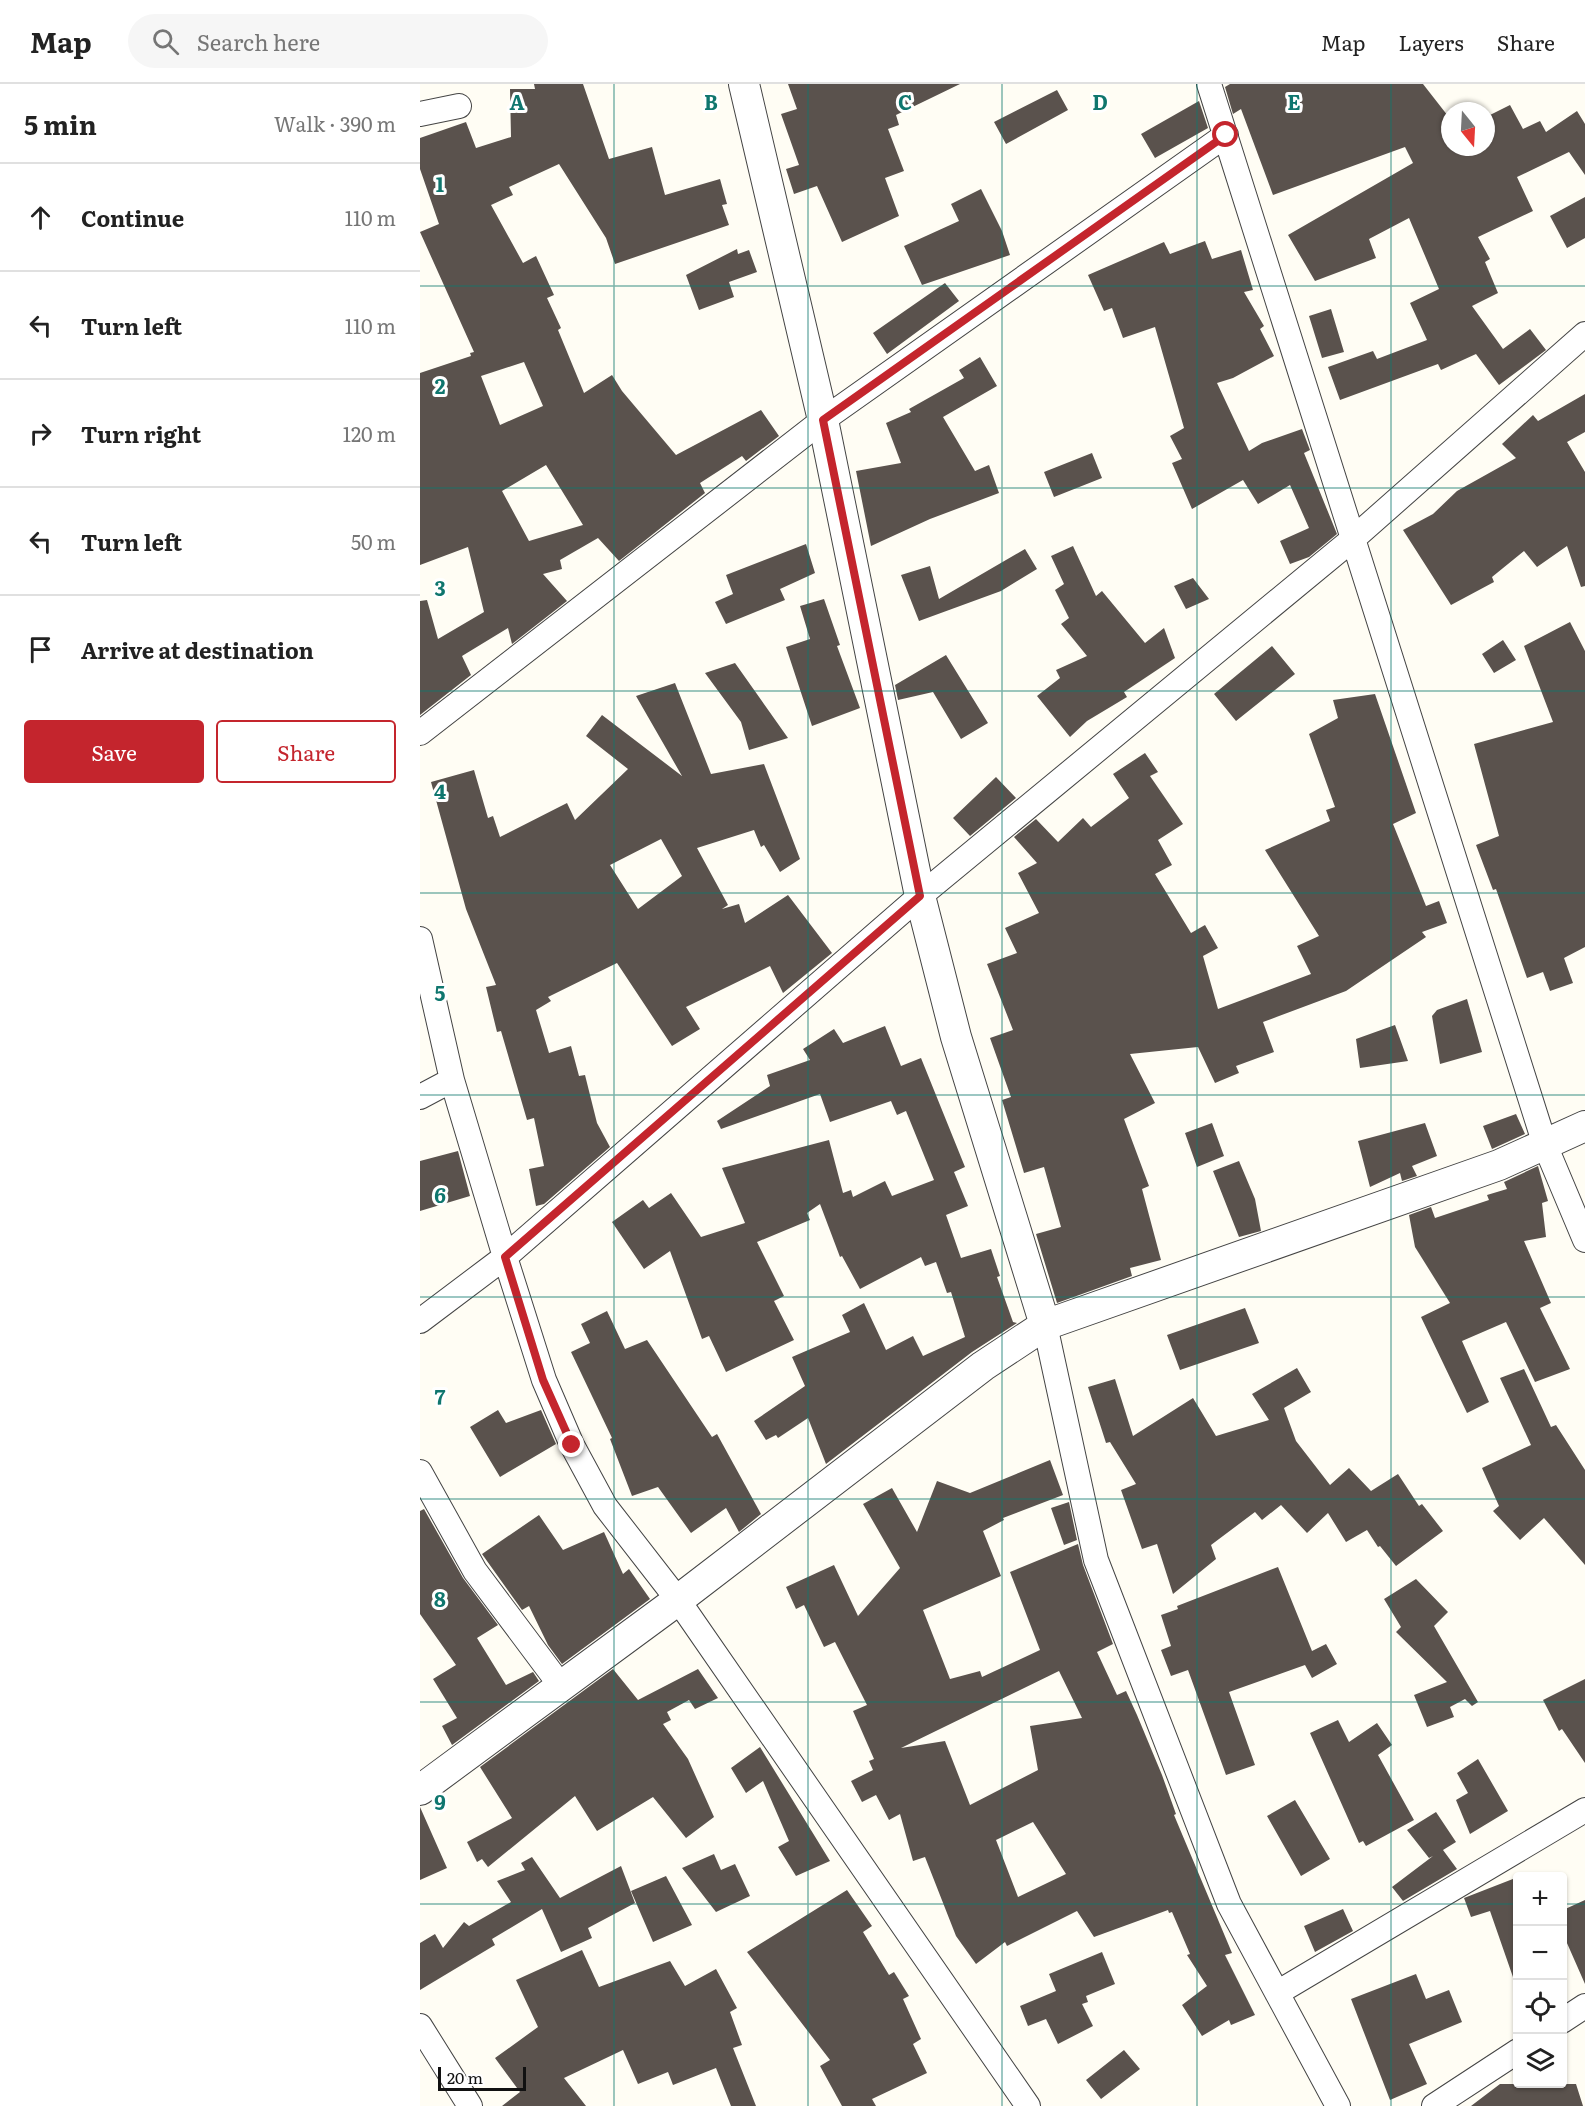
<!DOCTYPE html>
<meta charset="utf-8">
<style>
:root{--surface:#fff;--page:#f6f6f6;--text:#222;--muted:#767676;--line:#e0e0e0;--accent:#c4252d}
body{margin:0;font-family:Literata,serif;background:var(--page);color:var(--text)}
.controls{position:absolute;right:18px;bottom:18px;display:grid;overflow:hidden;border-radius:6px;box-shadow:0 2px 4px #0004}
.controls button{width:54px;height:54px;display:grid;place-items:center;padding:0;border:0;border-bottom:2px solid var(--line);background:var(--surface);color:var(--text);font:30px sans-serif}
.compass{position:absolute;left:1021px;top:18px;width:54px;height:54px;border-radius:50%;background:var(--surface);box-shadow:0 2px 4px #0004;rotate:162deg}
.scale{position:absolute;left:18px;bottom:15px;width:88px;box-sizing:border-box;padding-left:6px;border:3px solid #111;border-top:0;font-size:16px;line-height:21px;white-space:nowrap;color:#111;-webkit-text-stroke:4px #fff;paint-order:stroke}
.stop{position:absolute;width:18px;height:18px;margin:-14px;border:4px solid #c4252d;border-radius:50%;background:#fff}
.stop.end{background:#c4252d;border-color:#fff;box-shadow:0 2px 6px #0008}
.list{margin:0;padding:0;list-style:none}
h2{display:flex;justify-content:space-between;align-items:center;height:78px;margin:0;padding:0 24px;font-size:26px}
h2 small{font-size:20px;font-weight:400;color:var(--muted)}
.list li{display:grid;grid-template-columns:39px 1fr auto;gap:18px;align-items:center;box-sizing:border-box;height:108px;padding:0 24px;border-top:2px solid var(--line)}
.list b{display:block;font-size:22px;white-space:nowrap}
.list em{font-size:20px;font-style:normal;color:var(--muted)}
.actions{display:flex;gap:12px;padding:18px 24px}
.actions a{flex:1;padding:14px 0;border:2px solid var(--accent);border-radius:6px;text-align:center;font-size:21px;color:var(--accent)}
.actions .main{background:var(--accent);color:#fff}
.icon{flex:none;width:33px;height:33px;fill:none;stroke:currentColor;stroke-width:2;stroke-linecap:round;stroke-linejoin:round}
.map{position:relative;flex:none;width:1165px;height:2022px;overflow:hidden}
header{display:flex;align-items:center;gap:36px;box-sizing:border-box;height:84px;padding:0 30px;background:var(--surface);border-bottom:2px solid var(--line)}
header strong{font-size:28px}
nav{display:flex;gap:33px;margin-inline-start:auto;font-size:21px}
.search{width:420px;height:54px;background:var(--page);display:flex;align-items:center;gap:15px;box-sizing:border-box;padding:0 21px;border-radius:33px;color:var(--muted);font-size:22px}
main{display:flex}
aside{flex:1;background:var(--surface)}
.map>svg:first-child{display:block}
.building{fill:#5a524d;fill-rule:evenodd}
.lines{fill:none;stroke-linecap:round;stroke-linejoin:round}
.minor-casing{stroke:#444;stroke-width:26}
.tertiary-casing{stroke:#444;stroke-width:32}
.minor{stroke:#fff;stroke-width:24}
.tertiary{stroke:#fff;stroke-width:30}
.route{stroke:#c4252d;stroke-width:8}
.grid{fill:none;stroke:#0f766e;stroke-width:1.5;stroke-opacity:0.55}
.grid-label{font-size:20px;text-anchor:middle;font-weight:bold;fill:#0f766e;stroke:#fff;stroke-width:6;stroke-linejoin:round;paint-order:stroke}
</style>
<header>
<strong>Map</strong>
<div class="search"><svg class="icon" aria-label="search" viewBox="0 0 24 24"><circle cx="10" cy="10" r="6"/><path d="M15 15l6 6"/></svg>Search here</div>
<nav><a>Map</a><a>Layers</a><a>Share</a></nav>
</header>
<main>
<aside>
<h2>5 min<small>Walk · 390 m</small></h2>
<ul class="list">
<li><svg class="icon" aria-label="ahead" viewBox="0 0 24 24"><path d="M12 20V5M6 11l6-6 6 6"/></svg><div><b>Continue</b></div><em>110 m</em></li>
<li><svg class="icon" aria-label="left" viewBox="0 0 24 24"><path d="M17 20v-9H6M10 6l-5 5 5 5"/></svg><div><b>Turn left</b></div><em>110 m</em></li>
<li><svg class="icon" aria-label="right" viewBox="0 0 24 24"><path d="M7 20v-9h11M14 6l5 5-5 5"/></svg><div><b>Turn right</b></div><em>120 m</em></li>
<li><svg class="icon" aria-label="left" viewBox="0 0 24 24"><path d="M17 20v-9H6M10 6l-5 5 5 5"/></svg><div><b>Turn left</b></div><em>50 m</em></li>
<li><svg class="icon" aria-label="arrive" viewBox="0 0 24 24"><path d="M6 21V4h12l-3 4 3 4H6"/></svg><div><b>Arrive at destination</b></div></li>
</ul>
<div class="actions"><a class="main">Save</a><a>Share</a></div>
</aside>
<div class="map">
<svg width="1165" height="2022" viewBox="0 0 1165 2022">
<rect width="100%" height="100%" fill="#fffdf4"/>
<path class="building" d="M 114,0 L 163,0 L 189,75 L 232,63 L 245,111 L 300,95 L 307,120 L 302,121 L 309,141 L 195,180 L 186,154 L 139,80 L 89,103 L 93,111 L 71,121 L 103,179 L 116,172 L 134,211 L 127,214 L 141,244 L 138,246 L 164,309 L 192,291 L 202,307 L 256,371 L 341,326 L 359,352 L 326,377 L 322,372 L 280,399 L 285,409 L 199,477 L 178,454 L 140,476 L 142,485 L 123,490 L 147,517 L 92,560 L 88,544 L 42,572 L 51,591 L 0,631 L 0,517 L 7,516 L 18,555 L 64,528 L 48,463 L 0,481 L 0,289 L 51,272 L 50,269 L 54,268 L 0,148 L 19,140 L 0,85 L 0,54 L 46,38 L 56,64 L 91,53 L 90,5 L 115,5 ZM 104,278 L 123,322 L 80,341 L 61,292 ZM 126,381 L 163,441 L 109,457 L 82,407 Z
M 368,0 L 540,0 L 476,31 L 479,41 L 468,45 L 484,87 L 465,94 L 479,132 L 422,158 L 397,102 L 374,110 L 366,85 L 379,81 L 361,30 L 377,25 Z
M 810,0 L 1003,0 L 1028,32 L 1030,30 L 1030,63 L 1066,63 L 1066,33 L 1090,21 L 1103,45 L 1120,37 L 1126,48 L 1157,27 L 1165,40 L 1165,91 L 1149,68 L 1097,93 L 1113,127 L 1058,153 L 1070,175 L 1065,178 L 1078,209 L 1052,222 L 1083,265 L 1110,245 L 1126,266 L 1079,301 L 1056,270 L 1021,286 L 1018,280 L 920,316 L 908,283 L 953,267 L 957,275 L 1007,256 L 990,219 L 1019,205 L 989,134 L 949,155 L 956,174 L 895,197 L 868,151 L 993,79 L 985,63 L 853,111 L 821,25 L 813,30 L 805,3 Z
M 637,6 L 648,26 L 586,60 L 574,38 Z
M 779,17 L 788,44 L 735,74 L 721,50 Z
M 561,105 L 582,147 L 590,171 L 502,201 L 484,162 L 539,137 L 531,120 Z
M 1165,113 L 1165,154 L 1147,164 L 1130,132 Z
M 785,157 L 792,175 L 821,166 L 833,206 L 824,208 L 844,242 L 840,245 L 854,272 L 813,294 L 797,299 L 829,367 L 842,359 L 882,345 L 890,366 L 884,369 L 917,450 L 889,473 L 870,480 L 860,457 L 889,444 L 870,401 L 838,420 L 823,396 L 772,425 L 752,379 L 762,375 L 750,352 L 764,344 L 735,243 L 703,254 L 692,224 L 684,227 L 668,191 L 744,158 L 750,170 Z
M 317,165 L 318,170 L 329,166 L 337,188 L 309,198 L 314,213 L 279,226 L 266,191 Z
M 525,199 L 539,217 L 467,270 L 453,249 Z
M 911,225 L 924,268 L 902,274 L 889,232 Z
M 560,273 L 577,302 L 523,333 L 555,387 L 569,381 L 579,409 L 510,435 L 451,462 L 436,387 L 481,379 L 466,339 L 491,328 L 489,325 L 544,294 L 539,286 Z
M 1165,310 L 1165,348 L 1147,358 L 1165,388 L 1165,502 L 1161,503 L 1147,462 L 1117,483 L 1104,467 L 1072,493 L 1074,498 L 1031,521 L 983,446 L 1013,430 L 1037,407 L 1096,374 L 1082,360 L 1113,331 L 1118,337 Z
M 672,369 L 682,394 L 634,413 L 624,388 Z
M 386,460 L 395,489 L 360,505 L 365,516 L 306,540 L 295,518 L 313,510 L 306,491 Z
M 653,462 L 676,512 L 682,507 L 725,559 L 744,544 L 755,574 L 704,608 L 707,613 L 667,637 L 650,653 L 617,612 L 640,594 L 636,586 L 667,572 L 641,540 L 649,534 L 635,506 L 644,500 L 631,472 Z
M 605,465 L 617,485 L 581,507 L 499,537 L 481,491 L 510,482 L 519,515 Z
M 773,494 L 789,515 L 766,525 L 754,502 Z
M 404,515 L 420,561 L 417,562 L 440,624 L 392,642 L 366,563 L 390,555 L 380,522 Z
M 1150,538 L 1165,567 L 1165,863 L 1144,874 L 1153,899 L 1130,907 L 1123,888 L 1107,894 L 1076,805 L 1073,806 L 1056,761 L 1079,752 L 1054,660 L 1133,638 L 1104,562 Z
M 1083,556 L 1096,576 L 1074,589 L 1062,570 Z
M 852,562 L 875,590 L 816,637 L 794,610 Z
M 526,571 L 568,639 L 541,655 L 513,608 L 478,616 L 475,601 Z
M 315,579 L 368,654 L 329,666 L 321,638 L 285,589 Z
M 255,599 L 291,690 L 344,680 L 380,775 L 360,788 L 344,761 L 341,763 L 334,746 L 277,764 L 308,821 L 302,825 L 319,820 L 325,839 L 368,811 L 412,869 L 363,909 L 350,882 L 266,923 L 280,945 L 252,962 L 197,879 L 128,913 L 131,917 L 116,926 L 129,969 L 151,962 L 159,992 L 165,991 L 177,1039 L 190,1063 L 124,1120 L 116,1122 L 109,1085 L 124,1082 L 114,1034 L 107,1036 L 81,947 L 77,948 L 66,903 L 76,901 L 46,825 L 11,698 L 54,686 L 68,734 L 73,732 L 80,753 L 147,719 L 155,736 L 208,685 L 166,652 L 182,631 L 262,692 L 216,612 ZM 241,755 L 262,792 L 218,825 L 190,781 Z
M 955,610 L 996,729 L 973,740 L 1006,822 L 1019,817 L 1027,839 L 1002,848 L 1006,853 L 926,907 L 843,938 L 854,968 L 816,982 L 819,989 L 795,999 L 778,963 L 710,970 L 735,1019 L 704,1035 L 729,1102 L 722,1105 L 741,1176 L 710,1184 L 712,1192 L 637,1219 L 616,1150 L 641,1143 L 624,1083 L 604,1089 L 582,1016 L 591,1013 L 570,954 L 593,946 L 567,880 L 597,869 L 585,844 L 619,829 L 598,789 L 617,779 L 594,753 L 616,735 L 638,758 L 663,734 L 671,743 L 709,714 L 693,690 L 725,669 L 738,688 L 730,692 L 763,740 L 738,756 L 752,781 L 735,790 L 771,849 L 785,841 L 798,864 L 783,872 L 798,925 L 891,890 L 877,862 L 899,852 L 845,766 L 910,737 L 906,726 L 915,723 L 889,650 L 918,634 L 913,616 Z
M 576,693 L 596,714 L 550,752 L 533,734 Z
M 1047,915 L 1062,968 L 1020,980 L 1012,932 L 1017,926 Z
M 975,941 L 988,977 L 940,984 L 936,955 Z
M 465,942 L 481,982 L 501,974 L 545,1083 L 534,1088 L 548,1122 L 526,1131 L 541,1174 L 571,1165 L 580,1192 L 577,1193 L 593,1238 L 597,1239 L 552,1268 L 406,1380 L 388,1334 L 358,1354 L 356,1351 L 346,1356 L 334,1337 L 385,1302 L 372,1273 L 430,1248 L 422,1231 L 444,1219 L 466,1266 L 493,1252 L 503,1272 L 545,1253 L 531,1208 L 527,1209 L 516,1178 L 505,1182 L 501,1173 L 440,1205 L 422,1172 L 420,1173 L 400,1120 L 387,1129 L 390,1136 L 337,1158 L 364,1212 L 354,1217 L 374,1256 L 306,1288 L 289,1252 L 282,1255 L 250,1167 L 224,1185 L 192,1138 L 223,1116 L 229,1124 L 251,1109 L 281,1153 L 325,1139 L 302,1084 L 409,1056 L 423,1109 L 431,1106 L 433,1113 L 465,1097 L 472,1112 L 514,1096 L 486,1027 L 477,1031 L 471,1017 L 410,1038 L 400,1010 L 301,1045 L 297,1037 L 350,1002 L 347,991 L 390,976 L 383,965 L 414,945 L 423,959 Z
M 1096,1030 L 1105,1050 L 1072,1065 L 1063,1042 Z
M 792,1039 L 804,1072 L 777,1083 L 765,1049 Z
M 1005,1039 L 1017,1072 L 992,1082 L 997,1092 L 982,1097 L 980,1089 L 950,1103 L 938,1057 Z
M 38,1067 L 50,1112 L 0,1127 L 0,1077 Z
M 819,1077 L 835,1115 L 841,1147 L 819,1153 L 793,1087 Z
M 1118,1082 L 1128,1117 L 1122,1119 L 1126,1153 L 1104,1157 L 1131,1219 L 1120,1224 L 1150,1285 L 1115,1298 L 1086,1238 L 1042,1257 L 1069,1318 L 1047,1329 L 1001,1233 L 1030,1219 L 995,1163 L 989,1131 L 1011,1123 L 1015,1134 L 1069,1116 L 1067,1111 L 1087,1105 L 1084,1098 Z
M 825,1224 L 839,1259 L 760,1286 L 747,1251 Z
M 187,1227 L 205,1265 L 227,1256 L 292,1353 L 297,1350 L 341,1430 L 319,1448 L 306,1424 L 271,1449 L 238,1403 L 212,1412 L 190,1355 L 192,1354 L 151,1268 L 170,1259 L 161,1240 Z
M 877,1284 L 891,1308 L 864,1324 L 876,1357 L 910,1401 L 929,1384 L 951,1407 L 978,1390 L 999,1422 L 1002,1420 L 1023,1447 L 976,1482 L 960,1462 L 958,1463 L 947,1446 L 926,1458 L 908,1429 L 887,1449 L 861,1421 L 842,1436 L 835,1428 L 791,1461 L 796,1475 L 753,1510 L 737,1460 L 722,1465 L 701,1406 L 716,1400 L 690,1358 L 686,1359 L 668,1303 L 695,1295 L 713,1352 L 773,1314 L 796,1352 L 849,1336 L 832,1310 Z
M 1104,1285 L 1131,1343 L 1136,1341 L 1165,1386 L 1165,1481 L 1124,1434 L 1100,1456 L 1073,1427 L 1079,1422 L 1062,1384 L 1111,1361 L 1080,1294 Z
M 78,1326 L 86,1339 L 121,1326 L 136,1360 L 80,1393 L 50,1343 Z
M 630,1376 L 643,1411 L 583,1434 L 584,1436 L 563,1447 L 581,1492 L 503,1526 L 530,1595 L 560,1587 L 562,1593 L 620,1566 L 590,1488 L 658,1460 L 663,1481 L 693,1560 L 677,1568 L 697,1611 L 706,1607 L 717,1631 L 742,1691 L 756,1730 L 754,1731 L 812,1869 L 805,1871 L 835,1931 L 811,1941 L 809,1936 L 782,1952 L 762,1921 L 787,1902 L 767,1871 L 770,1870 L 752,1828 L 749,1829 L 748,1826 L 674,1853 L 657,1827 L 587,1862 L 585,1858 L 556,1880 L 536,1852 L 505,1773 L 493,1777 L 480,1730 L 469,1736 L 456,1711 L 442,1718 L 431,1697 L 453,1686 L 449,1677 L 454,1675 L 433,1627 L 447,1621 L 415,1558 L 404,1563 L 384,1521 L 376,1525 L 366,1503 L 414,1481 L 438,1532 L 480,1484 L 443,1420 L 472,1404 L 497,1448 L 517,1397 L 550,1409 ZM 639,1587 L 662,1634 L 610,1642 L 618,1686 L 550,1721 L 525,1657 L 481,1664 ZM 613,1738 L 646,1790 L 598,1813 L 576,1756 Z
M 649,1418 L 657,1456 L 644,1461 L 631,1424 Z
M 4,1425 L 43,1494 L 78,1541 L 57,1554 L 86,1601 L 113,1588 L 119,1597 L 32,1661 L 22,1642 L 37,1634 L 13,1595 L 36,1581 L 0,1530 L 0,1427 Z
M 119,1431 L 143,1466 L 184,1448 L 203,1490 L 209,1485 L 230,1515 L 142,1580 L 128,1561 L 109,1522 L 102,1526 L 62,1470 Z
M 858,1483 L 892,1567 L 906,1560 L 917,1580 L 892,1594 L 885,1581 L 809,1608 L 835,1681 L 806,1691 L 768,1586 L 751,1592 L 741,1566 L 751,1562 L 741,1531 L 758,1525 L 757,1522 Z
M 996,1495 L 1028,1528 L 1014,1542 L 1058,1618 L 1052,1622 L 1045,1615 L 1030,1623 L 1034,1633 L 1007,1643 L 994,1611 L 1027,1598 L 976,1548 L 981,1543 L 964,1515 Z
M 193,1585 L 218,1616 L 278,1585 L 298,1614 L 275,1625 L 269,1616 L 247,1628 L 251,1636 L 243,1640 L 268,1675 L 294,1733 L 266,1754 L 233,1713 L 177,1747 L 155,1712 L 68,1783 L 62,1775 L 57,1778 L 47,1758 L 92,1734 L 60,1683 Z
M 1165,1595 L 1165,1679 L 1142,1645 L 1139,1647 L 1123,1616 Z
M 918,1636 L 929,1658 L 957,1639 L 972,1661 L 958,1671 L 994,1736 L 946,1762 L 943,1757 L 939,1759 L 890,1649 Z
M 340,1663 L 410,1777 L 376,1792 L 358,1763 L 369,1757 L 343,1697 L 326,1709 L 311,1684 Z
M 1058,1675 L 1088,1727 L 1050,1750 L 1036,1716 L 1048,1709 L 1037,1689 Z
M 875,1716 L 910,1775 L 881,1792 L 847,1732 Z
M 0,1723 L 27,1784 L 0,1796 Z
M 1016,1728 L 1036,1758 L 1023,1766 L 1037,1785 L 983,1817 L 972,1803 L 1013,1772 L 1009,1774 L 987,1746 Z
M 294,1770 L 301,1786 L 315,1780 L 330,1812 L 296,1828 L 262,1784 Z
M 112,1773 L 140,1814 L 201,1782 L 215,1819 L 168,1844 L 172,1854 L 141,1868 L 122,1825 L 72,1855 L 75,1861 L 0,1906 L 0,1859 L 15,1850 L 23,1864 L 44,1838 L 49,1842 L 91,1818 L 77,1797 L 105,1786 L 101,1779 Z
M 246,1792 L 272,1841 L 233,1858 L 211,1807 Z
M 1098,1793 L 1098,1896 L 1094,1896 L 1070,1827 L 1051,1833 L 1044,1814 Z
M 427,1806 L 452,1842 L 443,1848 L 469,1891 L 474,1888 L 489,1912 L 483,1915 L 501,1955 L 493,1960 L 507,1989 L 452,2015 L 456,2022 L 422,2022 L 400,1982 L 410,1976 L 327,1868 Z
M 1165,1816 L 1165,1900 L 1143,1850 L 1143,1826 Z
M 923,1825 L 933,1847 L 895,1868 L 884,1842 Z
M 162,1866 L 179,1903 L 250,1877 L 265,1902 L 296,1885 L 317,1924 L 310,1928 L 322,1961 L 313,1964 L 336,2022 L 311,2022 L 296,1984 L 253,2001 L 248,1988 L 218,2000 L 203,1966 L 144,1994 L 166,2022 L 82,2022 L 100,2008 L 75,1974 L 118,1943 L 96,1896 Z
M 682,1868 L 695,1900 L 666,1912 L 668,1918 L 662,1920 L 673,1942 L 638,1960 L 626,1935 L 608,1942 L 600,1922 L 636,1907 L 629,1890 Z
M 996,1890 L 1006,1915 L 1029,1906 L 1042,1938 L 989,1960 L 1007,2000 L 970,2016 L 931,1915 Z
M 704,1966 L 720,1985 L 681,2015 L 666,1996 Z
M 1080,2000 L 1156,2000 L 1163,2022 L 1051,2022 Z"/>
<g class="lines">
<g class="minor-casing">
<path id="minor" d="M 789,0 L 1125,1061 L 1165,1156
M 0,30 L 39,22
M 0,649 L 403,336 L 806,51
M 0,855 L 32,996 L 85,1173 L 124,1296 L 152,1361 L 185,1422 L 258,1516 L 608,2022
M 0,1013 L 32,996
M 0,1237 L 85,1173 L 500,812 L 934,454 L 1165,250
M 625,1241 L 676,1476 L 809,1820 L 918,2022
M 0,1388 L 55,1487 L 141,1602
M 857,1909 L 1165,1726
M 1142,1937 L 1165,1922
M 0,1942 L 50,2022
M 1014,2022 L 1098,1967"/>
</g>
<g class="tertiary-casing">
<path id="tertiary" d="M 324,0 L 403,336 L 500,812 L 536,953 L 625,1241
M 0,1706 L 258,1516 L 563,1282 L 625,1241 L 1079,1081 L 1165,1042"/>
</g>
<use href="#minor" class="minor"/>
<use href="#tertiary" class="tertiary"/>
</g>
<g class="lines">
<path class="route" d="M 152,1361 L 123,1296 L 85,1173 L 500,812 L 403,336 L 806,51"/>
</g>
<path class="grid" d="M 194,0 L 194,2022M 388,0 L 388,2022M 582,0 L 582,2022M 777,0 L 777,2022M 971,0 L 971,2022M 0,202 L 1165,202M 0,404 L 1165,404M 0,607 L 1165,607M 0,809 L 1165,809M 0,1011 L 1165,1011M 0,1213 L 1165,1213M 0,1415 L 1165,1415M 0,1618 L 1165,1618M 0,1820 L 1098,1820M 1142,1820 L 1165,1820"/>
<g class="grid-label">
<text x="97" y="26">A</text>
<text x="291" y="26">B</text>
<text x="485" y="26">C</text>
<text x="680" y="26">D</text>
<text x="874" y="26">E</text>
<text x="20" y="108">1</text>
<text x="20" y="310">2</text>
<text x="20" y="512">3</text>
<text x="20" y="715">4</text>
<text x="20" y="917">5</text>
<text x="20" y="1119">6</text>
<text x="20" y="1321">7</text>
<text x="20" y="1523">8</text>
<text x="20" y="1726">9</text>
</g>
</svg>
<div class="controls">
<button>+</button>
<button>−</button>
<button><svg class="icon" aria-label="locate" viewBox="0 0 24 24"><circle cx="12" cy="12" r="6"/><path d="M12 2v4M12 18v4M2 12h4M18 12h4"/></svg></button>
<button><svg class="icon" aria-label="layers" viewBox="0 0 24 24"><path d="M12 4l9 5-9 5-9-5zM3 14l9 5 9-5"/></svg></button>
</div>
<svg class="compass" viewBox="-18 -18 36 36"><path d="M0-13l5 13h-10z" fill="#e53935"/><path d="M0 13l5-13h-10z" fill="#767676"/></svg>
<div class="scale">20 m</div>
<div class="stop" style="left:806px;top:51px"></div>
<div class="stop end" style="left:152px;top:1361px"></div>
</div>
</main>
